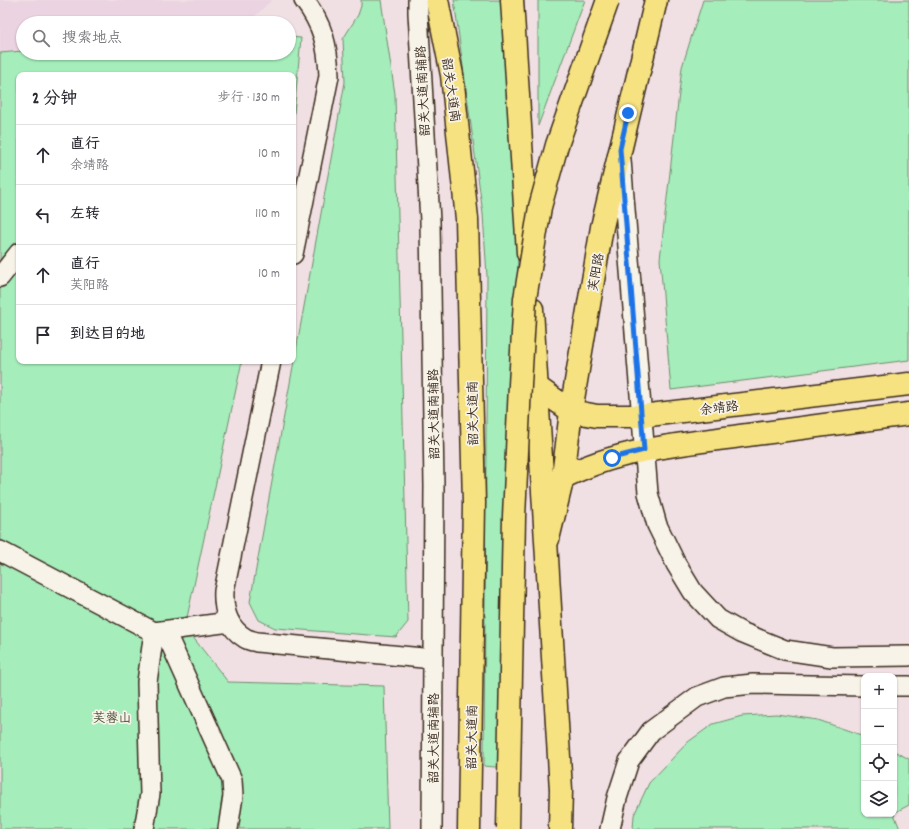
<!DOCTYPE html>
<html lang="zh">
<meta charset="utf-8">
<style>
:root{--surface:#fff;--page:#f7f7f7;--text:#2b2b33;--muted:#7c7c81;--line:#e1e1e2}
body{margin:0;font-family:Dekko,"LXGW WenKai TC",sans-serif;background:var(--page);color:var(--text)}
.controls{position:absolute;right:12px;bottom:12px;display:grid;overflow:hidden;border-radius:8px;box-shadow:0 1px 3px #0004}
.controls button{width:36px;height:36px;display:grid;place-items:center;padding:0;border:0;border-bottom:1px solid var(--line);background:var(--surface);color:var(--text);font:20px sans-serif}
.stop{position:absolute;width:12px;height:12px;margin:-9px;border:3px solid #1a73e8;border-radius:50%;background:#fff}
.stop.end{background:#1a73e8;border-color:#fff;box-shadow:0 1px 4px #0008}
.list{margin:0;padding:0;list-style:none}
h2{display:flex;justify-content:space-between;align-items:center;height:52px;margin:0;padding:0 16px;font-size:17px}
h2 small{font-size:13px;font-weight:400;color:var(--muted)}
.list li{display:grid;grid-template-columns:26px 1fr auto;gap:12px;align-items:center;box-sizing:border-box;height:60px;padding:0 16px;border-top:1px solid var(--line)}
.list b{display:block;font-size:15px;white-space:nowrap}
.list p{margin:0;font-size:13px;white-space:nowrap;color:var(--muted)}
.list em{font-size:13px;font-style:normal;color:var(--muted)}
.icon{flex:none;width:22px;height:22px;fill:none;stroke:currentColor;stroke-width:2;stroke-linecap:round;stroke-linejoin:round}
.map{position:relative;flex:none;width:909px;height:829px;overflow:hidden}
.search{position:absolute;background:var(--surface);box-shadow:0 1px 3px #0004;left:16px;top:16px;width:280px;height:44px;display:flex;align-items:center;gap:10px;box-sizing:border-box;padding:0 14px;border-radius:22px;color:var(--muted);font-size:15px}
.panel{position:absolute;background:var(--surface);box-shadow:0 1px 3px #0004;left:16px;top:72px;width:280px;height:292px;border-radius:8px}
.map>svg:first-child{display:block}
.built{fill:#ebd3e1}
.green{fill:#a5edbb;stroke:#708c6c}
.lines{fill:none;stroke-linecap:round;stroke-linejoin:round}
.minor-casing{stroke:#3b2a1e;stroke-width:22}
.major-casing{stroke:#3b2a1e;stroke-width:25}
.highway-casing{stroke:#3b2a1e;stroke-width:25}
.minor{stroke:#f7f3e8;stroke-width:19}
.major{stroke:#f7e281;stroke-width:22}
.highway{stroke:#f7e281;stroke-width:22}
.major-bridge-casing{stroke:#3b2a1e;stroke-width:25;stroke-linecap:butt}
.major-bridge{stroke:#f7e281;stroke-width:22}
.route{stroke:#1a73e8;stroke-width:5}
.labels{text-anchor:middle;stroke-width:3.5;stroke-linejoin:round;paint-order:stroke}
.street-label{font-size:13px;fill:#3b2a1e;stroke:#f7f3e8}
.park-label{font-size:13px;fill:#50513d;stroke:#f7f3e8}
</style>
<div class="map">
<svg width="909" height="829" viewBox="0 0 909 829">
<rect width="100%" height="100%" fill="#f0e0e4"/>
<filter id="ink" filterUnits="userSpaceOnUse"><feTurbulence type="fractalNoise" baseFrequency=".025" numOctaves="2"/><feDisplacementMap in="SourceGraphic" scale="8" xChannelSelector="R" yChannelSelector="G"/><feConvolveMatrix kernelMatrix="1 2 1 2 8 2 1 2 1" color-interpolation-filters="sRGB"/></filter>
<g filter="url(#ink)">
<path class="built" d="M 0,0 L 272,0 L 248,23 L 23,23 L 23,51 L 0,53 Z"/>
<path class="green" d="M 361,0 L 381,0 L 395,94 L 408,622 L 396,637 L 275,628 L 259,620 L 250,602 L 345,82 L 343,39 L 358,15 L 361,6 Z
M 454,0 L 501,0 L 516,212 L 518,271 L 506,768 L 484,766 L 487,276 L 483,214 Z
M 538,0 L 585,0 L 538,126 Z
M 703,0 L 909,0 L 909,360 L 671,390 L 660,259 L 682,67 Z
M 289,37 L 301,38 L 293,124 L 293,75 L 19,75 L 19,361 L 242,361 L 185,627 L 228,682 L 384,686 L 388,829 L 0,829 L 0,53 L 23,51 L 23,53 L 289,53 Z
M 776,714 L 818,720 L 864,736 L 864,814 L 894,814 L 900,829 L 633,829 L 634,815 L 649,783 L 688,742 L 713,724 L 742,716 Z
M 894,751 L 909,759 L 909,805 L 894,813 Z"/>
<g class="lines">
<g class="minor-casing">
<path id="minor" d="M 418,0 L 418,13 L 430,221 L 434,486 L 432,829
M 621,160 L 648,493 L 657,525 L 676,564 L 693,592 L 718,619 L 741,632 L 785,650 L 832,657 L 909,656
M 293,254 L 329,76 C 328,46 323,25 304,0
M 0,277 L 19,253
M 271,361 L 224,591 C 223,609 228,628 245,638 C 248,640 253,641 257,642 L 433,659
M 0,551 L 154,632 L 230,622
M 165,631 L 232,780 L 233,796 L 228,829
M 894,686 L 909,686
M 144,829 L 150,794 L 147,682 L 154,632
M 610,829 L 617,798 L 629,761 L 651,731 L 697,697 L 724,687 L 753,684 L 864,686"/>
</g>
<g class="major-casing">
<path id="major" d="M 537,387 L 571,411 L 597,416 L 641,416 L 909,384
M 553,483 C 610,450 676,445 740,436 C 796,429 853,421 909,414
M 548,539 L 563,477 L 571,411 L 602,227 L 656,0"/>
</g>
<g class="highway-casing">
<path id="highway" d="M 437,0 L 452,75 L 467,219 L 474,503 L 469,829
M 512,0 L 528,253
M 532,309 L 561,790 L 560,829"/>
</g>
<use href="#minor" class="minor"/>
<use href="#major" class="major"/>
<use href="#highway" class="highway"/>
<g class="major-bridge-casing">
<path id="major-bridge" d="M 508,829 L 514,517 L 520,385 L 525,299 L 540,207 L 557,145 L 608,0"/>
</g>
<use href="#major-bridge" class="major-bridge"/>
</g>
</g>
<g class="lines" filter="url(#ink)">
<path class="route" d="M 612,458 L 644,450 L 620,149 L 628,113"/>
</g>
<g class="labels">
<g class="street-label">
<text transform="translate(452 90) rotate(82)" y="5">韶关大道南</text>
<text transform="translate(422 91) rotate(-93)" y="5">韶关大道南辅路</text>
<text transform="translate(595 272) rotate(-80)" y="5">芙阳路</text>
<text transform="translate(719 407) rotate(-7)" y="5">余靖路</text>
<text transform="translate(472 413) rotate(-91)" y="5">韶关大道南</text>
<text transform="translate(433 414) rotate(-91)" y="5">韶关大道南辅路</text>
<text transform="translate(471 737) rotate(-89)" y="5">韶关大道南</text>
<text transform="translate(433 738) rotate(-90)" y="5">韶关大道南辅路</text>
</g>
<g class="park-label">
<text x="112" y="722">芙蓉山</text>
</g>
</g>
</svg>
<div class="controls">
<button>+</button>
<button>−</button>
<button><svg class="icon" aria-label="locate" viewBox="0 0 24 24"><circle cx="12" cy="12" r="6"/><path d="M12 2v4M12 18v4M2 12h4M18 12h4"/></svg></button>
<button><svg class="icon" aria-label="layers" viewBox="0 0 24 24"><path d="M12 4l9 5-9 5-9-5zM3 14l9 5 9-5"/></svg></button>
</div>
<div class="stop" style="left:612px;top:458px"></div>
<div class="stop end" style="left:628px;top:113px"></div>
<div class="search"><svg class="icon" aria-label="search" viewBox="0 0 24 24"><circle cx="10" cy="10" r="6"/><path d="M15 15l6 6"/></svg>搜索地点</div>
<section class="panel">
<h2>2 分钟<small>步行 · 130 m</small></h2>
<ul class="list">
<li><svg class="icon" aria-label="ahead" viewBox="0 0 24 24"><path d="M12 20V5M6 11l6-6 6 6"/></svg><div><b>直行</b><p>余靖路</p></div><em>10 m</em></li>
<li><svg class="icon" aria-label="left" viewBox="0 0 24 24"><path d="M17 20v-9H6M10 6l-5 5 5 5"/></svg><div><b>左转</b></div><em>110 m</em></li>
<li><svg class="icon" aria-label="ahead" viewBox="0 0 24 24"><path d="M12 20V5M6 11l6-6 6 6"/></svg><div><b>直行</b><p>芙阳路</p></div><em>10 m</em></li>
<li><svg class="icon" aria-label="arrive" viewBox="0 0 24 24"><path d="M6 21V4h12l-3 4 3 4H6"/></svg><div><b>到达目的地</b></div></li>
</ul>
</section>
</div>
